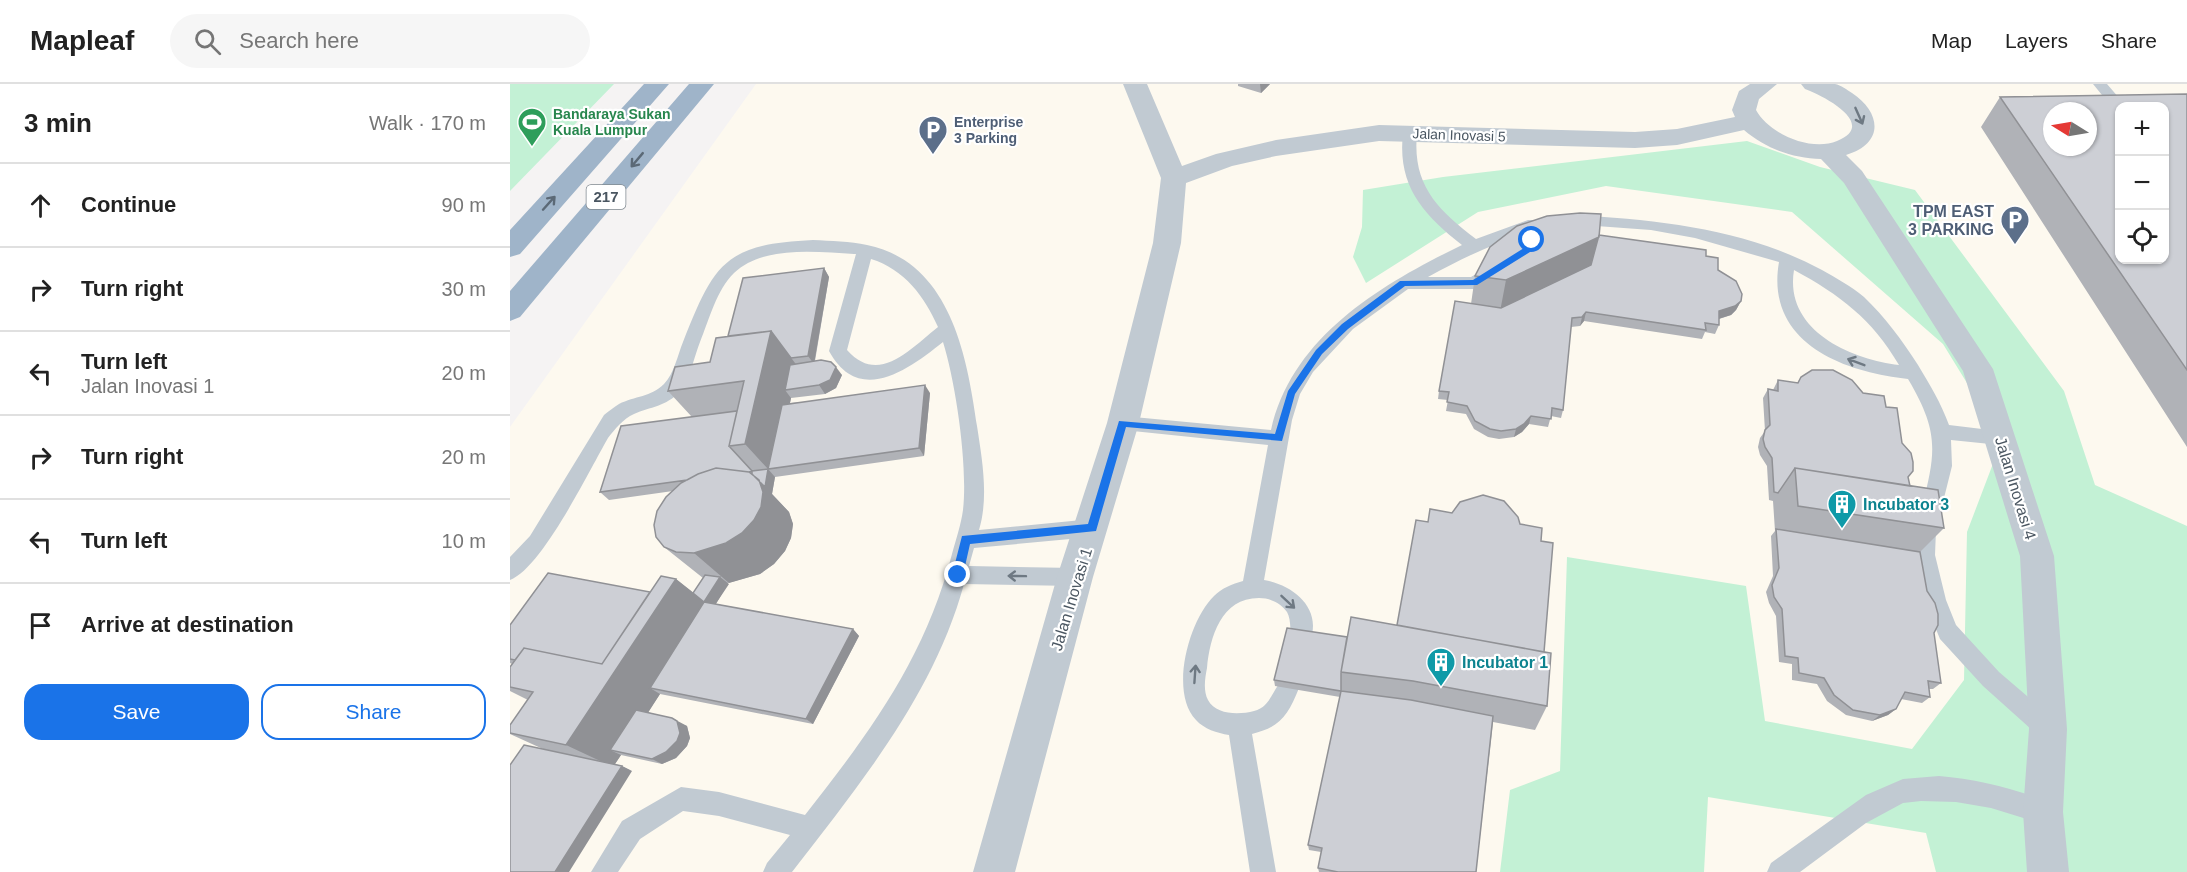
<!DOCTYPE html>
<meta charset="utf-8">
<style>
:root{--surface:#fff;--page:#f6f6f6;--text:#222;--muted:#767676;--line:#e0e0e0;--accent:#1a73e8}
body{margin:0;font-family:Arial,sans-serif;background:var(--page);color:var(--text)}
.controls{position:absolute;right:18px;top:18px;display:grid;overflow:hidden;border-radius:12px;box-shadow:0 2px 4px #0004}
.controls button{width:54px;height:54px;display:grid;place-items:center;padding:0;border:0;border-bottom:2px solid var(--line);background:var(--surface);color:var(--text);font:30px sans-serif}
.compass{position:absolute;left:1533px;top:18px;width:54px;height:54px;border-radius:50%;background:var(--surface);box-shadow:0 2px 4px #0004;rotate:281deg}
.stop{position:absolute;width:18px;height:18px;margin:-14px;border:4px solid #1a73e8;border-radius:50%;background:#fff}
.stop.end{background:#1a73e8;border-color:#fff;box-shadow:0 2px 6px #0008}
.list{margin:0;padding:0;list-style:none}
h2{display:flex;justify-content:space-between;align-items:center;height:78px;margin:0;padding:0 24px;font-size:26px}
h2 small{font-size:20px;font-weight:400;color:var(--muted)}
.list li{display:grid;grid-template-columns:39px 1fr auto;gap:18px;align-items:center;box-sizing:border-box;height:84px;padding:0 24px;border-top:2px solid var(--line)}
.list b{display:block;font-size:22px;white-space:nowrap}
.list p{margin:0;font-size:20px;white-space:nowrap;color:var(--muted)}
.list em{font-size:20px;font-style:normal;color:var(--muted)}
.actions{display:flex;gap:12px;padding:18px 24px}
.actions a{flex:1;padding:14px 0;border:2px solid var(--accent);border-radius:18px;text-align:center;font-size:21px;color:var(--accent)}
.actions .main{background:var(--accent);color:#fff}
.icon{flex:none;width:33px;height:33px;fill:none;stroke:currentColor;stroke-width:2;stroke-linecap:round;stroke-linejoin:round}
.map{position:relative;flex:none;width:1677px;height:788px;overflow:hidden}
header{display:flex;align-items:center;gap:36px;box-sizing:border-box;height:84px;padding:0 30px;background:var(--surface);border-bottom:2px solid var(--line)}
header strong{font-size:28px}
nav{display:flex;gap:33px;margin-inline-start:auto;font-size:21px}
.search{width:420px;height:54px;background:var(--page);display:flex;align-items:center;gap:15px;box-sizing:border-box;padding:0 21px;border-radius:33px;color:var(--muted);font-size:22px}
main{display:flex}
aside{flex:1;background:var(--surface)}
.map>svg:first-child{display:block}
.commercial{fill:#fdf9ef;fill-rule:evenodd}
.green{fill:#c3f1d5}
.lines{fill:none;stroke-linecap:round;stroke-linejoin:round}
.service{fill:#c1cad2;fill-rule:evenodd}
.minor{fill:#c1cad2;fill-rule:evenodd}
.trunk{fill:#9fb4c9;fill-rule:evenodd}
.wall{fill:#b0b2b7}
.shaded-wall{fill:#909195}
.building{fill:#cdcfd5;stroke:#909195;stroke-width:1.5;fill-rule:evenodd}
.oneway{stroke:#6e7983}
.oneway2{stroke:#5b6976}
.route{fill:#1a73e8}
.labels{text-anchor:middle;stroke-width:4.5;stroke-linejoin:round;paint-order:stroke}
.far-leisure-label{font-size:14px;font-weight:bold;fill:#27864d;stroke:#fff;text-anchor:start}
.far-service-label{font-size:14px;font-weight:bold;fill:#4e5e75;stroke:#fff;text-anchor:start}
.far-street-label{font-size:14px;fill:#4a5661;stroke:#fff}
.shield{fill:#fff;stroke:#808990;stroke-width:1.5}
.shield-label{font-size:15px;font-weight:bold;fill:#4a5661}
.service-label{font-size:16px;font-weight:bold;fill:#4e5e75;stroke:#fff;text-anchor:end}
.street-label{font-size:16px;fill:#4a5661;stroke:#fff}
.culture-label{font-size:16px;font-weight:bold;fill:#0d838f;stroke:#fff;text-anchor:start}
</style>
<header>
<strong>Mapleaf</strong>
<div class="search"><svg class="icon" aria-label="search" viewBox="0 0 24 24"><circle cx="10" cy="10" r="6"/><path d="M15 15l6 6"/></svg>Search here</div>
<nav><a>Map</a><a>Layers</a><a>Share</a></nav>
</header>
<main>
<aside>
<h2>3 min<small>Walk · 170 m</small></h2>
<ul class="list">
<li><svg class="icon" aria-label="ahead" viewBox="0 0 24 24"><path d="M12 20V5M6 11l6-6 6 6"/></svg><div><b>Continue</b></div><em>90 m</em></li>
<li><svg class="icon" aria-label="right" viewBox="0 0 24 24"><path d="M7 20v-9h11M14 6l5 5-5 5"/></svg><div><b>Turn right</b></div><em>30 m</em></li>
<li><svg class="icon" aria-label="left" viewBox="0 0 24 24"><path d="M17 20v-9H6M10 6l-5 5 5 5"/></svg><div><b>Turn left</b><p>Jalan Inovasi 1</p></div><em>20 m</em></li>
<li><svg class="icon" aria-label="right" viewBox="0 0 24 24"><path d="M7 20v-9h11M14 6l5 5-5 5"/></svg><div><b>Turn right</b></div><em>20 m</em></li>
<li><svg class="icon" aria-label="left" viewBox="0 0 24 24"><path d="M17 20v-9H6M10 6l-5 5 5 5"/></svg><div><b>Turn left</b></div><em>10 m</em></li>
<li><svg class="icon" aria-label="arrive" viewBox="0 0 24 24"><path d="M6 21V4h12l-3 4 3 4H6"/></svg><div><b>Arrive at destination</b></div></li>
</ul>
<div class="actions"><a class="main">Save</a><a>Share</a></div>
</aside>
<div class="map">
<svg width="1677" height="788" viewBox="0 0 1677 788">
<rect width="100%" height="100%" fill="#f5f3f3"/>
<path class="commercial" d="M 246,0 L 1677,0 L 1677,788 L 0,788 L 0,343 ZM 1610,22 L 1654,22 L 1654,176 L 1610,176 ZM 1542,27 L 1578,27 L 1578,63 L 1542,63 Z"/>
<path class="green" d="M 0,0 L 104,0 L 0,107 Z
M 1237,57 L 1310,83 L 1405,106 L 1554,307 L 1585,401 L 1677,442 L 1677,788 L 1426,788 L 1416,749 L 1198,713 L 1194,788 L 990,788 L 1000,706 L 1050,687 L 1057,473 L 1236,502 L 1255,637 L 1402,665 L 1454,596 L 1457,448 L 1492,356 L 1433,260 L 1282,128 L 1096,102 L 968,128 L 856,199 L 843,173 L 852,143 L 853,106 L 933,93 Z"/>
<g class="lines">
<path class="service" d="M 1583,0 L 1597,0 L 1616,22 L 1610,22 L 1610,28 L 1605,27 Z
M 900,44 L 907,49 C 902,101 927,125 966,155 L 1018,136 L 1033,136 L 1035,140 L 1033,144 C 991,156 956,172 918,193 L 961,193 L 981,181 L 993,181 L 995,185 L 993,189 L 964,205 L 898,205 L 843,245 L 803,288 L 790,310 L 782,336 L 754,496 C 784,501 814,526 799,559 L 791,562 L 783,559 C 779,549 782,537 777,528 C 771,519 760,514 749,514 C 711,514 700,553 697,584 C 695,594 693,607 698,616 C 706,631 729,631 744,627 C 763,623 762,600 778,593 L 786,596 L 789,604 C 778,631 771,643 742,650 L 766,788 L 740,788 L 719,651 C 707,649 694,645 686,636 C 659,608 679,536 704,512 C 712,504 722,500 733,497 L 758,361 L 613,346 L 606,344 L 604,339 L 606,334 L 613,332 L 761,346 C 782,252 872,200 952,161 C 913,130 887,102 893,49 Z
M 1065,131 C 1149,136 1236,145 1312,186 C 1326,194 1341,202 1354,213 C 1375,233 1392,256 1408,281 C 1420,301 1431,319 1439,341 L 1497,348 L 1499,353 L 1497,358 L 1490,361 L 1441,356 L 1442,382 L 1426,446 L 1425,471 L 1436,516 L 1446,541 L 1489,588 L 1546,637 L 1550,645 L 1546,653 L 1538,656 L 1530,653 L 1473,602 L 1430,555 C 1419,529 1408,500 1405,472 C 1403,455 1408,438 1412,422 C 1427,366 1428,346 1398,295 C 1332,288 1255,258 1269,178 L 1185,154 L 1141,146 L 1059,140 L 1057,136 L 1059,132 ZM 1284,186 C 1330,211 1362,235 1389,281 C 1340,275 1274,246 1284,186 Z
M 303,156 C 321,157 340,157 357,161 C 440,178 457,271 467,342 C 472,375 479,413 469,446 L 582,435 L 589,438 L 592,444 L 589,450 L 582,453 L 464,464 L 459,482 L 565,484 L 572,486 L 575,493 L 572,500 L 565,502 L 454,500 C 424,610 350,700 282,788 L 253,788 L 257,779 L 280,751 L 209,732 L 173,727 L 130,755 L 108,788 L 81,788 L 112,737 L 171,703 L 209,708 L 295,731 C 361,647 415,574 442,470 C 446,455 451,441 453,426 C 458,382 446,300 433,258 C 398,286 349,322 319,267 L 346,170 L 344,170 C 307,168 254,161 224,189 C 207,205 199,236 190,258 C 184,273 180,296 169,308 C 157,322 140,323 124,330 C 113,335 105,345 98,354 C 79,387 32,484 0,496 L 0,473 L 20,452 L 94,331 C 99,327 104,323 109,320 C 125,312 141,313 154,300 C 164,290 168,270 173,258 C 204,180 214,160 303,156 ZM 361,175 C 394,185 415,213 428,243 C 400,265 369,302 337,266 Z
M 1429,692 C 1467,695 1506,705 1542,719 L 1545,728 L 1542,737 L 1533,740 L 1481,724 L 1446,718 L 1411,717 L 1393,719 L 1356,739 L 1290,788 L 1257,788 L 1261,779 L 1356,711 L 1393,695 Z"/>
<path class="minor" d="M 613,0 L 637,0 L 672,82 L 706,70 L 766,56 L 869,41 L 1125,48 L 1167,45 L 1225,33 L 1222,26 L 1229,7 L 1240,0 L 1267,0 L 1249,15 L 1246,26 C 1259,50 1301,68 1327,57 C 1369,40 1312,11 1295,5 L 1291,0 C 1301,0 1315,0 1325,0 C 1331,1 1337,6 1342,9 C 1372,29 1374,60 1336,71 L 1352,87 L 1483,285 L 1544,472 L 1557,645 L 1553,728 L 1559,788 L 1517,788 L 1513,728 L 1519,645 L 1510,472 L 1453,287 L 1334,99 L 1311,75 C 1283,74 1256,65 1234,46 L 1167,61 L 1125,64 L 869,57 L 766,72 L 722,82 L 676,99 L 671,159 L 629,339 L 583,493 L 505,788 L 463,788 L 547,493 L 597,339 L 643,159 L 651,94 Z"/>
<path class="trunk" d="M 134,0 L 159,0 L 10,170 L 0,173 L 0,146 Z
M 179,0 L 204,0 L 10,233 L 0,237 L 0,207 Z"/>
</g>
<path class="wall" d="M 728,0 L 760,0 L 751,9 L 728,2 Z
M 1677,10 L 1677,363 L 1471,43 L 1490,13 Z
M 1089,151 L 1196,172 L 1208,186 L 1231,217 L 1226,226 L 1221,231 L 1209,235 L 1209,241 L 1205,250 L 1195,248 L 1192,255 L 1074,237 L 1070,242 L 1061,243 L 1053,326 L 1051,334 L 1041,332 L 1038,343 L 1019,340 L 1012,348 L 1004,353 L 989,355 L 978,353 L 964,345 L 956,330 L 936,327 L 938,316 L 928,315 L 929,307 L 961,220 L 965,192 Z
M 314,184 L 319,193 L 305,277 L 332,291 L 326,304 L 315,310 L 281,314 L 280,319 L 420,309 L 414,372 L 265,393 L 262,410 L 279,428 L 283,440 L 281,454 L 275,467 L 264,480 L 250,490 L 218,499 L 206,520 L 343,545 L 349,552 L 303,640 L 150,610 L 138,628 L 177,642 L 180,654 L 177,662 L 166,674 L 152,680 L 111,671 L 105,680 L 112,682 L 122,687 L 33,665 L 0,650 L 0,641 L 18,616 L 0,607 L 0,583 L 2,580 L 0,579 L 0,541 L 140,508 L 166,495 L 183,509 L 193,494 L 154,463 L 163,407 L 99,416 L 90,408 L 182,333 L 158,307 L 200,278 L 218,252 Z
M 1291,293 L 1353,309 L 1376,323 L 1398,393 L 1400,402 L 1434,444 L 1410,468 L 1431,599 L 1423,605 L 1419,605 L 1420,613 L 1412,619 L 1391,615 L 1386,625 L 1378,631 L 1362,637 L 1336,631 L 1317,617 L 1307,600 L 1282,596 L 1282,580 L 1269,578 L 1266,532 L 1259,519 L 1256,508 L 1263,492 L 1261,452 L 1265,447 L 1263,417 L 1259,416 L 1257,382 L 1250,371 L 1248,363 L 1250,354 L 1255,347 L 1253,314 L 1258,305 L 1263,306 L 1268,296 L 1287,299 Z
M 918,438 L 1010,440 L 1031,457 L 1034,568 L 1037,622 L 1025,646 L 983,638 L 966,788 L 809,788 L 808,784 L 811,768 L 799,766 L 798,761 L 830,613 L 765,602 L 764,596 L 887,541 Z"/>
<path class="shaded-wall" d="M 750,0 L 760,0 L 751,9 Z
M 1089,153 L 1078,190 L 989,233 L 996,196 Z
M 314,184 L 319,193 L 304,280 L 298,272 Z
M 1231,217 L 1226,226 L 1221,231 L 1205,236 L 1209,227 Z
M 1076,228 L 1074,237 L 1070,242 L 1072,233 Z
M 261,247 L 288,283 L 275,306 L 281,314 L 267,384 L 258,385 L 235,360 Z
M 326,283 L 332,291 L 326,304 L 315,310 L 309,301 Z
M 415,301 L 420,309 L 414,372 L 409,364 Z
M 1021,332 L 1019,340 L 1012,348 L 1004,353 L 1006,345 Z
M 258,385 L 265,393 L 262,410 L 279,428 L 283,440 L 281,454 L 275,467 L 264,480 L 250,490 L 219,499 L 184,469 Z
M 210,493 L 219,500 L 203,524 L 194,518 Z
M 166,495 L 203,524 L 140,604 L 150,610 L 113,668 L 100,666 L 111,671 L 103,683 L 56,661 Z
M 343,545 L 349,552 L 303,640 L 296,635 Z
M 1386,625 L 1378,631 L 1362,637 L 1370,631 Z
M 162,634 L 177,642 L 180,654 L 177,662 L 166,674 L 152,680 L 142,675 Z
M 112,682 L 122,687 L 59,788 L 45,788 Z"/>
<path class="building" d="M 1677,10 L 1677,286 L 1490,13 ZM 1610,22 L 1654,22 L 1654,176 L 1610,176 ZM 1542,27 L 1578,27 L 1578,63 L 1542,63 Z
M 1070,129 L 1091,130 L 1089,153 L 996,196 L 965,192 L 980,163 L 1007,142 L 1037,132 Z
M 1089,151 L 1196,166 L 1196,172 L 1208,174 L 1208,186 L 1226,197 L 1232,210 L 1231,217 L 1225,222 L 1209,227 L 1209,241 L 1195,239 L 1196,246 L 1076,228 L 1072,233 L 1062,234 L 1053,326 L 1042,324 L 1041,335 L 1021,332 L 1014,340 L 1006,345 L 991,347 L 980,345 L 965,337 L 957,322 L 937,318 L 939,308 L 929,307 L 945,217 L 991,224 L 1081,181 Z
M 314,184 L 298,272 L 281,274 L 261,247 L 218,252 L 233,194 Z
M 261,247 L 235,360 L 219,362 L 234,297 L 158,307 L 165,283 L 200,278 L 206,254 Z
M 311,276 L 321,278 L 326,283 L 320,296 L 309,301 L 275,306 L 280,281 Z
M 1302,286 L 1323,286 L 1342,296 L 1353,309 L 1374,312 L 1376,323 L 1387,324 L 1392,359 L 1401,369 L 1403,378 L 1403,387 L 1398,393 L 1400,402 L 1285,384 L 1268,409 L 1264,408 L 1262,374 L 1255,363 L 1253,355 L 1255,346 L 1260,341 L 1258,305 L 1268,307 L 1268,296 L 1288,299 L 1291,293 Z
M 415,301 L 409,364 L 258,385 L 272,321 Z
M 227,327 L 219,362 L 242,387 L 239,388 L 206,384 L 188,390 L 177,396 L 90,408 L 111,342 Z
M 206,384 L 239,388 L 249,396 L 253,408 L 251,423 L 244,436 L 232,449 L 216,459 L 184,469 L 166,468 L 154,463 L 146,453 L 144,441 L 147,427 L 156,413 L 171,399 L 188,390 Z
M 1285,384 L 1428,406 L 1434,444 L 1288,422 Z
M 258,385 L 255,403 L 242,390 L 242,387 Z
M 973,411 L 994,417 L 1008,433 L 1010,440 L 1032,444 L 1031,457 L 1043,459 L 1034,568 L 887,541 L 906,436 L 918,438 L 920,425 L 942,429 L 950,418 Z
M 1266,445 L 1410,468 L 1417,507 L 1425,519 L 1428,530 L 1428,541 L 1424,549 L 1431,599 L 1418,597 L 1420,613 L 1395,608 L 1386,625 L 1370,631 L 1343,626 L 1324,611 L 1314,594 L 1289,589 L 1288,574 L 1275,572 L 1272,525 L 1264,513 L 1262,501 L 1269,484 Z
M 38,489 L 140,508 L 92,580 L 14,564 L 5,576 L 0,575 L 0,541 Z
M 195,491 L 210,493 L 194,518 L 183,509 Z
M 151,492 L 166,495 L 56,661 L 0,649 L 0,641 L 23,608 L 0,603 L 0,583 L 14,564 L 92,580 Z
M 194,518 L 343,545 L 296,635 L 140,604 Z
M 841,533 L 1041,569 L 1037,622 L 903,597 L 831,588 Z
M 777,544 L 837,553 L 831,588 L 831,607 L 764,596 Z
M 831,607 L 901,616 L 983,632 L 966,788 L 828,788 L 808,784 L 812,764 L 798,761 Z
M 126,626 L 162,634 L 167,637 L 170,649 L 167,657 L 156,668 L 142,675 L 100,666 Z
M 14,661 L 112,682 L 45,788 L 0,788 L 0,681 Z"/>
<defs><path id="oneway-shaft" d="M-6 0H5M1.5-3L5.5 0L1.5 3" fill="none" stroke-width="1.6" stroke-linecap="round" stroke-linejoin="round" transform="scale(1.5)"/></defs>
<g class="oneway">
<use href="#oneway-shaft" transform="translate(1349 32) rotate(66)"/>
<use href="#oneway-shaft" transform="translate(1346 278) rotate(-159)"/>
<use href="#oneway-shaft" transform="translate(507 492) rotate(-179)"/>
<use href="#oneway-shaft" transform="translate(778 518) rotate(43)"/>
<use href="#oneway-shaft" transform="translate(685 590) rotate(-86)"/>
</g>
<g class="oneway2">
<use href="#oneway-shaft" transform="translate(127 76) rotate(130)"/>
<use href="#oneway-shaft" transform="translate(39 119) rotate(-48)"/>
</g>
<path class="route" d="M 1019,154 L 1026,156 L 1020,168 L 967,201 L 895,202 L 838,245 L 812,270 L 785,310 L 772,357 L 616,343 L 586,447 L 460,460 L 453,491 L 451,494 L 444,494 L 442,491 L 452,452 L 578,440 L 609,337 L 765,350 L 778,307 L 806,266 L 832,240 L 890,197 L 963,196 L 1014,164 Z"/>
<defs>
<g id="stadium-pin" transform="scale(1.5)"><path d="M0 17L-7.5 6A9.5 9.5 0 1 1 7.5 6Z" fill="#2e9e5b" stroke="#fff"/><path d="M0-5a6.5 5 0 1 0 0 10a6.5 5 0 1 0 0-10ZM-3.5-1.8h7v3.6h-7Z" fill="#fff"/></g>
<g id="parking-pin" transform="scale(1.5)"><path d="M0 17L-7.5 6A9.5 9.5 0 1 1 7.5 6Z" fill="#5c6f8a" stroke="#fff"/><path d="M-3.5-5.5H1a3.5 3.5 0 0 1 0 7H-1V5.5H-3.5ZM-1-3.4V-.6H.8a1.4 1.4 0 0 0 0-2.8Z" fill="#fff"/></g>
<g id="building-pin" transform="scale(1.5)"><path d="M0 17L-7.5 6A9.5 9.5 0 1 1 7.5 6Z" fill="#0f9aa8" stroke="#fff"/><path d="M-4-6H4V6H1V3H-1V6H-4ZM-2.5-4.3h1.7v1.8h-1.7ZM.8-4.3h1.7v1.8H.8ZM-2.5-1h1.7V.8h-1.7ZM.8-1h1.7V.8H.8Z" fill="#fff"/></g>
</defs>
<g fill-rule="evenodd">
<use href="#stadium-pin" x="22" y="38"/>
<use href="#parking-pin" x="423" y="46"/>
<use href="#parking-pin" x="1505" y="136"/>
<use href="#building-pin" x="1332" y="420"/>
<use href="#building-pin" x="931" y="578"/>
</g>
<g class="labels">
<g class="far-leisure-label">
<text x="43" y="35">Bandaraya Sukan<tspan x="43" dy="16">Kuala Lumpur</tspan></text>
</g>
<g class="far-service-label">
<text x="444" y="43">Enterprise<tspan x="444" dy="16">3 Parking</tspan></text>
</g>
<g class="far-street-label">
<text transform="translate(949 51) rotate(2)" y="5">Jalan Inovasi 5</text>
</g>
<rect class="shield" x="76.5" y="101" width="39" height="24" rx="4.5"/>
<g class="shield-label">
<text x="96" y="118">217</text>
</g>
<g class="service-label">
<text x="1484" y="133">TPM EAST<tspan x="1484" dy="18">3 PARKING</tspan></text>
</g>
<g class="street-label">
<text transform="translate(1506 404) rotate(73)" y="6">Jalan Inovasi 4</text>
<text transform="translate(561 515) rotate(-73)" y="6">Jalan Inovasi 1</text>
</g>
<g class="culture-label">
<text x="1353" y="426">Incubator 3</text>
<text x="952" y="584">Incubator 1</text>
</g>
</g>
</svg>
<div class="controls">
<button>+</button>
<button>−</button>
<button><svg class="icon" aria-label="locate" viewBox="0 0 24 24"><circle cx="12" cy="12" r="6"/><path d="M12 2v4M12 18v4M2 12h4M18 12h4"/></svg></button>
</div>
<svg class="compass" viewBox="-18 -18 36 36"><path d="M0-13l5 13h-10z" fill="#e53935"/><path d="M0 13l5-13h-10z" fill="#767676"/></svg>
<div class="stop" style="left:1022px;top:156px"></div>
<div class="stop end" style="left:448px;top:491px"></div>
</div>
</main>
